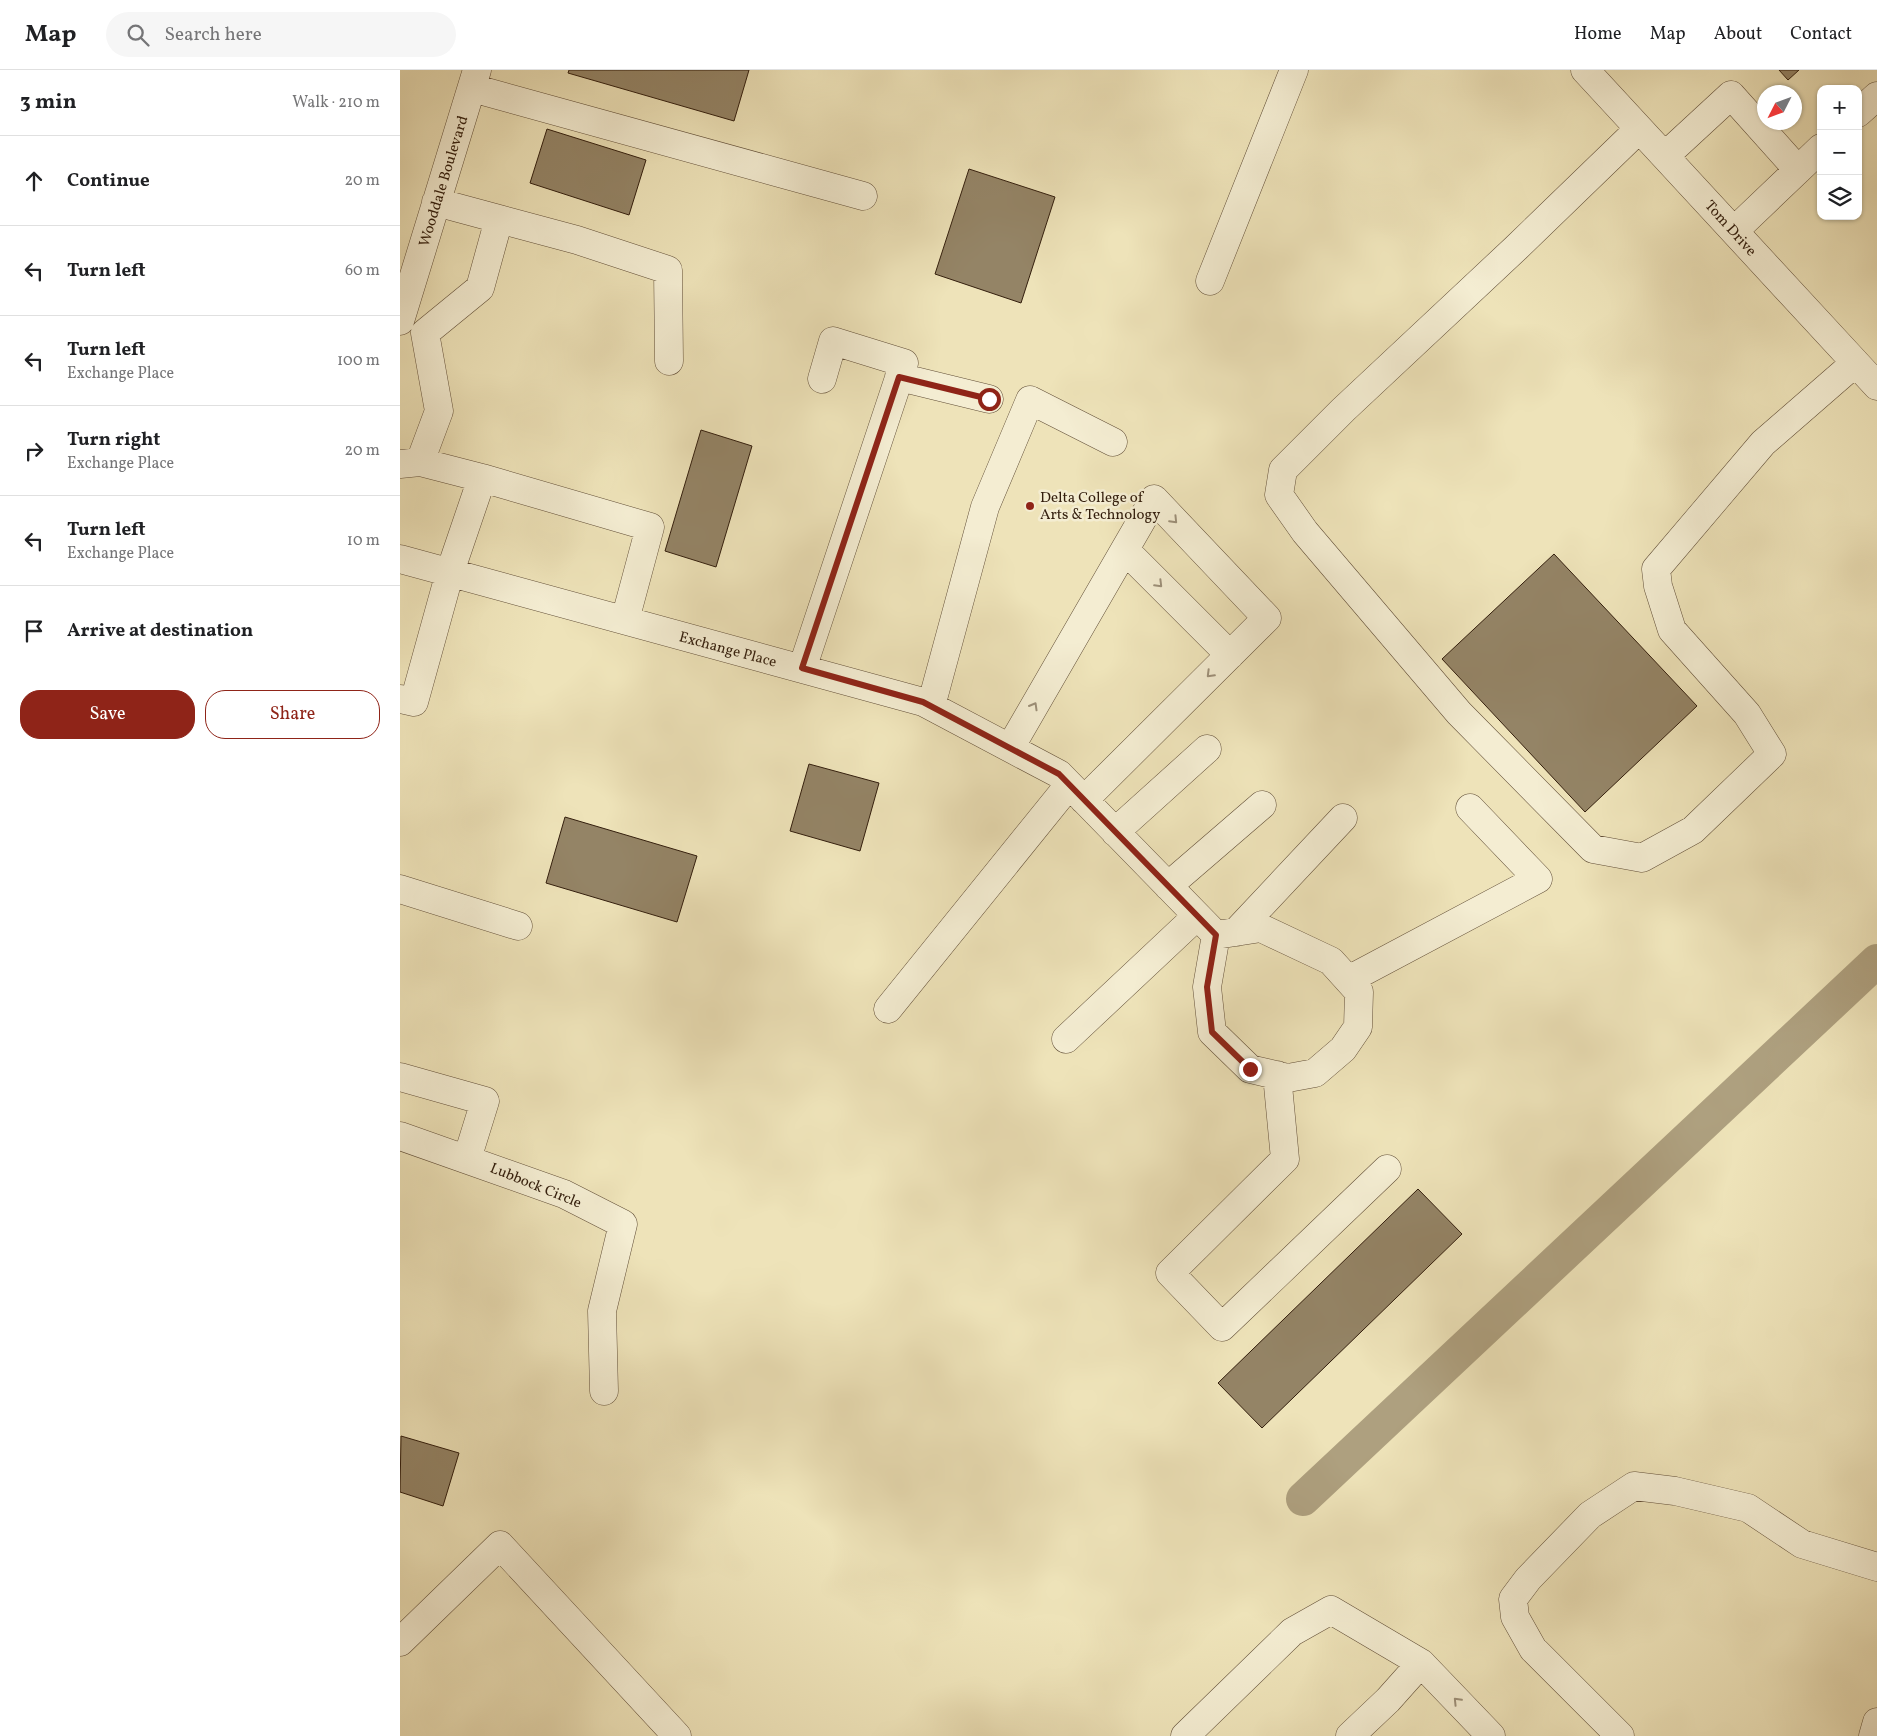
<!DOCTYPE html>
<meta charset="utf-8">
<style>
:root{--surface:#fff;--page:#f6f6f6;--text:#202124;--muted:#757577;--line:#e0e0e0;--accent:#8f2418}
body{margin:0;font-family:Vollkorn,serif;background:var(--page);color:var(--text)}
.controls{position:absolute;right:15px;top:15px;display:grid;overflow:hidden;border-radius:10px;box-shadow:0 1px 4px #0004}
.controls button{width:45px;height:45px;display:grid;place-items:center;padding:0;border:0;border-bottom:1px solid var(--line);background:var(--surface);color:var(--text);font:25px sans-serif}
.compass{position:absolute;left:1357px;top:15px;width:45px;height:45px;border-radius:50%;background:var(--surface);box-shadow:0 1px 4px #0004;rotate:228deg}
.stop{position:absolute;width:15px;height:15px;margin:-11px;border:4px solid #8f2418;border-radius:50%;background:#fff}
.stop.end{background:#8f2418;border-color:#fff;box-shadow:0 1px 5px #0008}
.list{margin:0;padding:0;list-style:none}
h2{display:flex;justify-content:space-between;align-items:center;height:65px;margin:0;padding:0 20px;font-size:21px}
h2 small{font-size:16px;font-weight:400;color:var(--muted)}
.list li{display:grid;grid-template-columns:32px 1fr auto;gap:15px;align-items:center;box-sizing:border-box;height:90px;padding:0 20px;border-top:1px solid var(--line)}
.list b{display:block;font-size:19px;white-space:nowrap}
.list p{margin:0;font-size:16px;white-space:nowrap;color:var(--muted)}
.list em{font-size:16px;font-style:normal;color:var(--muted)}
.actions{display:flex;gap:10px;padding:15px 20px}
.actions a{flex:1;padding:11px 0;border:1px solid var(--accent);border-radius:20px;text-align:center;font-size:18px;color:var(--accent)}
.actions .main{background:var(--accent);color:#fff}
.icon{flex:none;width:28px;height:28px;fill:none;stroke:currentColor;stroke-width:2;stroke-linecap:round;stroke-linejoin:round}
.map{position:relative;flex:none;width:1477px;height:1666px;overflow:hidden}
header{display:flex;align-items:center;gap:30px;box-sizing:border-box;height:70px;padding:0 25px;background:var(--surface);border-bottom:1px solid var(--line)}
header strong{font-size:24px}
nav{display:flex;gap:28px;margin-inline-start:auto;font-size:18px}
.search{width:350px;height:45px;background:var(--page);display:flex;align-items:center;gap:12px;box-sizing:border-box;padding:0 18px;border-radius:28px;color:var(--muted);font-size:19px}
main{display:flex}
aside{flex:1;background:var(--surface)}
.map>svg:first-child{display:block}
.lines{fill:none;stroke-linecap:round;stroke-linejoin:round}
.canal{stroke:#aea07f;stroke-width:34}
.building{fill:#948466;stroke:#331e0d}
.minor-casing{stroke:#624f38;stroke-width:29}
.minor{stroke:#f4edd2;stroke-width:28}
.oneway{stroke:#9d9079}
.route{stroke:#8f2418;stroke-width:6}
.poi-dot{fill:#8f2418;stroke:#f4edd2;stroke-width:2}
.labels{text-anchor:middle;stroke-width:5;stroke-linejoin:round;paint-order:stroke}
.street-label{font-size:15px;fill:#331e0d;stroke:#f4edd2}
.poi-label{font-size:15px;fill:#331e0d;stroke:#f4edd2;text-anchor:start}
</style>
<header>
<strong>Map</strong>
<div class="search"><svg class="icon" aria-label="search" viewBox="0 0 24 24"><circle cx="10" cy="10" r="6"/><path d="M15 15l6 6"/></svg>Search here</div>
<nav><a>Home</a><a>Map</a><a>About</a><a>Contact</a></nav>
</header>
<main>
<aside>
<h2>3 min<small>Walk · 210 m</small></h2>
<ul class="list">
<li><svg class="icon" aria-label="ahead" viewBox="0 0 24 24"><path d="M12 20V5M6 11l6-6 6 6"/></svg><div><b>Continue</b></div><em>20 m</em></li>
<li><svg class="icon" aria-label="left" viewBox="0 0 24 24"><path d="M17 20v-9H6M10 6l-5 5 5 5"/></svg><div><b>Turn left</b></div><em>60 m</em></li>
<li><svg class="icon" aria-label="left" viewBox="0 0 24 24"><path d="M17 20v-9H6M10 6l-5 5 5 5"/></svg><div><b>Turn left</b><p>Exchange Place</p></div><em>100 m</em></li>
<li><svg class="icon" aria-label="right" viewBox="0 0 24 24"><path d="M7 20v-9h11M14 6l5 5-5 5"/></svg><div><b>Turn right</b><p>Exchange Place</p></div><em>20 m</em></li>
<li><svg class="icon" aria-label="left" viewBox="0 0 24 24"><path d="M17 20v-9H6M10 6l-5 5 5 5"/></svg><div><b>Turn left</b><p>Exchange Place</p></div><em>10 m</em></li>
<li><svg class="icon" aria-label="arrive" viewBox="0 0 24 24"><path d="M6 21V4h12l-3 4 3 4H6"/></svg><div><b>Arrive at destination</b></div></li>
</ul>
<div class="actions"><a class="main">Save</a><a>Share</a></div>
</aside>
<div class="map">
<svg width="1477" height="1666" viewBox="0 0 1477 1666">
<rect width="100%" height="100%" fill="#eee3b9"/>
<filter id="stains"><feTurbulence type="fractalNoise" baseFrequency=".004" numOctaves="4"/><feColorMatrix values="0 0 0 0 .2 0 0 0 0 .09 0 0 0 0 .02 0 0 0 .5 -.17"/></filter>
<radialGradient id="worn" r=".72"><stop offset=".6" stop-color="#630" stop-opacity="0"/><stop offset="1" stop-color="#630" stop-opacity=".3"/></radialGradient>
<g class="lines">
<path class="canal" d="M 903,1429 L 1477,891"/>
</g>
<path class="building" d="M 169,0 L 349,0 L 334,51 L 168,3 Z
M 1379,0 L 1399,0 L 1388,10 Z
M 147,59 L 246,90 L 229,145 L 130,113 Z
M 569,99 L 655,127 L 621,233 L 535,204 Z
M 301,360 L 352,376 L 316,497 L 265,481 Z
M 1154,484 L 1297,636 L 1185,742 L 1042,589 Z
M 409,694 L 479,713 L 460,781 L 390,761 Z
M 165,747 L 297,786 L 277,852 L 146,813 Z
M 1018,1119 L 1062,1164 L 862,1358 L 818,1313 Z
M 1,1366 L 59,1383 L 43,1436 L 0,1422 Z"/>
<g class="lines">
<g class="minor-casing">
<path id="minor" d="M 1185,0 L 1477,316
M 72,18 L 463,126
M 1458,43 L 1477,26
M 1239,59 L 1116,178 L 943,340 L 883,400 L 879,425 L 905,462 L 1059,643 L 1193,779 L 1242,788 L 1293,760 L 1372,684 L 1347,644 L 1272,560 L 1258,516 L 1256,499 L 1363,373 L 1455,293
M 1266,85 L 1331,25 L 1398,100
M 99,149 L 177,170 L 268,200 L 269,291
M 1334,161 L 1421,78
M 810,211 L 894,0
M 0,251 L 77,0
M 499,307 L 589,329
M 20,392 L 39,341 L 25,263 L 80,218 L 99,149 L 36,132
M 0,394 L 20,392 L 82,408
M 725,480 L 830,585
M 0,489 L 523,632 L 659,704 L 816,865
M 402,599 L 504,293 L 433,271 L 422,309
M 0,629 L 14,632 L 50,502 L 82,408 L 250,457 L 225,550
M 531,636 L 585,437 L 630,330 L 713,372
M 610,678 L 754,429 L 867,548 L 684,730
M 715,762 L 807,679
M 768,816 L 862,735
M 0,819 L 118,856
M 861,858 L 931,891 L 959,922 L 958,957 L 943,979 L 915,1003 L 888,1008 L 850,999 L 812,962 L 807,917 L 816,865 Z
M 836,862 L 943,748
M 948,910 L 1138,809 L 1070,738
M 488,939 L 669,715
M 666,969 L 797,846
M 877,1005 L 885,1089 L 770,1203 L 822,1257 L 987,1099
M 0,1007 L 85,1031 L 67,1089
M 0,1066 L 164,1124 L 223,1154 L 202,1241 L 204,1321
M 0,1572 L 100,1475 L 277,1666
M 785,1666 L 892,1562 L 931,1540 L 1021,1593
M 950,1666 L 988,1630 L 1021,1593 L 1091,1666
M 1220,1666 L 1133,1579 L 1115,1547 L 1113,1529 L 1128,1509 L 1190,1445 L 1234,1416 L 1275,1421 L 1348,1438 L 1402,1474 L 1477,1497
M 1473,1666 L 1477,1652"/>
</g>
<use href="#minor" class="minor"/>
</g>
<defs><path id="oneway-chevron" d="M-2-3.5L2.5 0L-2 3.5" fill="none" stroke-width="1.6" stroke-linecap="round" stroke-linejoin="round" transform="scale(1.25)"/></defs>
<g class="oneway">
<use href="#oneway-chevron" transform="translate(774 450) rotate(46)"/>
<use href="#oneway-chevron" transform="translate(759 514) rotate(45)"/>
<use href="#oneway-chevron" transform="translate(810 604) rotate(135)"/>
<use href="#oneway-chevron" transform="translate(634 636) rotate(-60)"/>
<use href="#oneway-chevron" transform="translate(1057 1631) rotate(-134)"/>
</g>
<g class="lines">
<path class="route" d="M 589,329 L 499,307 L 402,598 L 523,632 L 659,704 L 816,865 L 807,917 L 812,962 L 850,999"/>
</g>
<circle class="poi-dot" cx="630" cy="436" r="5"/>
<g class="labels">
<g class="street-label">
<text transform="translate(43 111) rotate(-73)" y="5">Wooddale Boulevard</text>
<text transform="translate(1331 158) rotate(48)" y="5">Tom Drive</text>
<text transform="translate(328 579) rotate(15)" y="5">Exchange Place</text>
<text transform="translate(136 1115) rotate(22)" y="5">Lubbock Circle</text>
</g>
<g class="poi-label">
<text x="640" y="432">Delta College of<tspan x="640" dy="17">Arts &amp; Technology</tspan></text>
</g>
</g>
<rect width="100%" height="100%" filter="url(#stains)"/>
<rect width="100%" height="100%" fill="url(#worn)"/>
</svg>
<div class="controls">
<button>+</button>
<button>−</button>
<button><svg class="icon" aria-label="layers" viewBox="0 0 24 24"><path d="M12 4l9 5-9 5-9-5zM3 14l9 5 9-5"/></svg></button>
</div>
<svg class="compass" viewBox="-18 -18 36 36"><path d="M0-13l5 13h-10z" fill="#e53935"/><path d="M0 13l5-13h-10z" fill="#757577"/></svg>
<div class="stop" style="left:589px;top:329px"></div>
<div class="stop end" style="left:850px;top:999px"></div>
</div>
</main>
